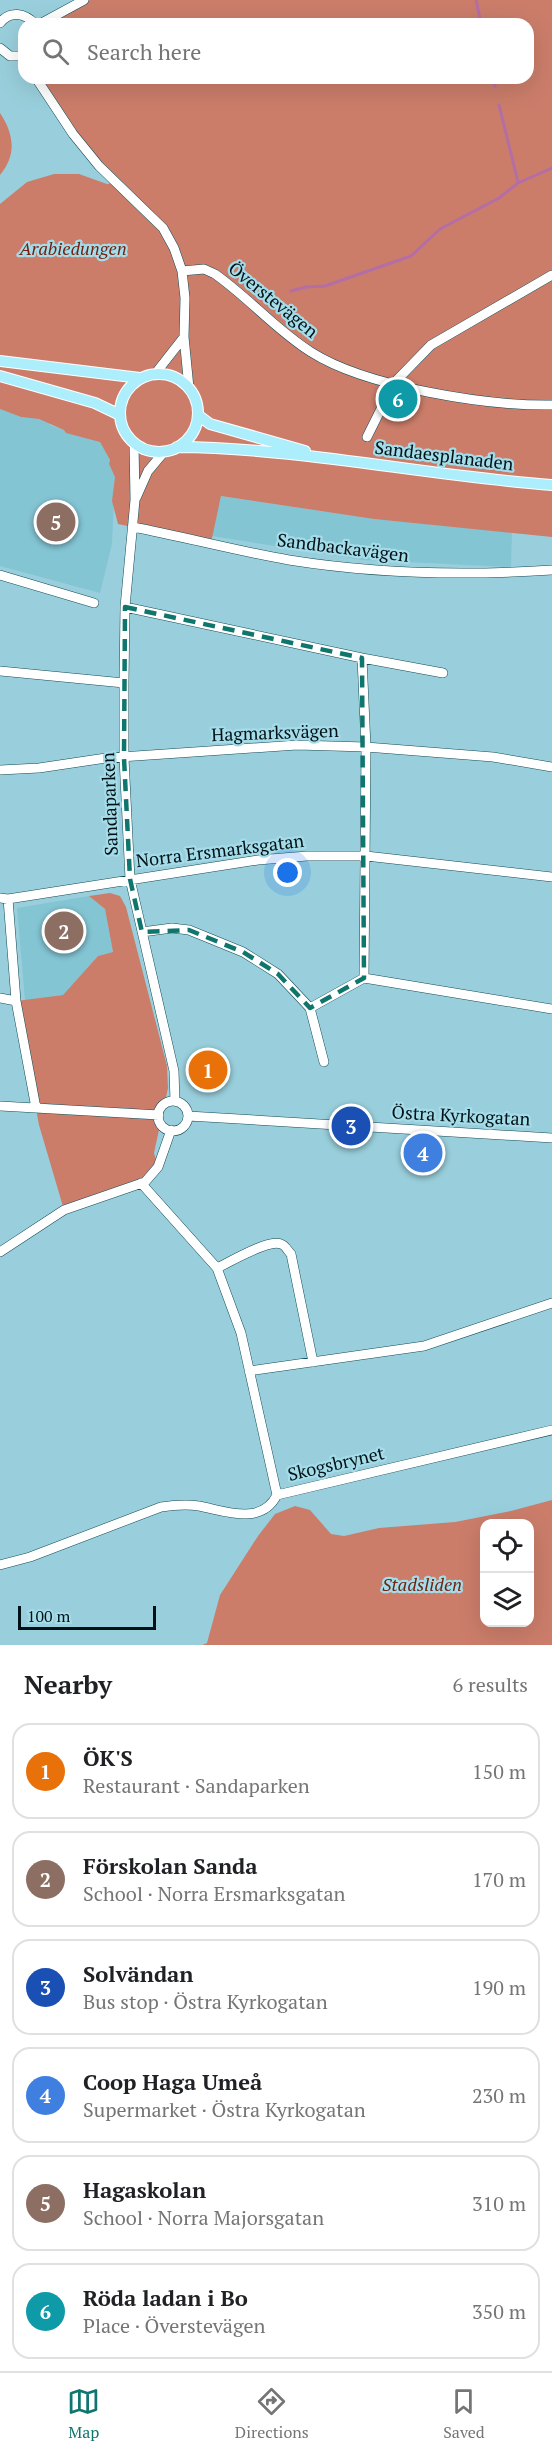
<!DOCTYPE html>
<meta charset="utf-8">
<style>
:root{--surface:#fff;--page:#f2f2f2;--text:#202124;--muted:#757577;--line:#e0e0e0;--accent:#0f766e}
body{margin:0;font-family:"PT Serif",serif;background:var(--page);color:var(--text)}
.controls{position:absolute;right:18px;bottom:18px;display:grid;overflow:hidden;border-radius:12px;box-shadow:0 6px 24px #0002}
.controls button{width:54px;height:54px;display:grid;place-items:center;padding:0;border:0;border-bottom:2px solid var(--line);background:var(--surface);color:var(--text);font:30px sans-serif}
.scale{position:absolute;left:18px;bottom:15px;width:138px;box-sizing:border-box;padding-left:6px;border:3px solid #001216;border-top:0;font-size:16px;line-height:21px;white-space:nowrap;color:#001216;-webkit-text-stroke:4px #a5dce9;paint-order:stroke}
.you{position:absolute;left:288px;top:873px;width:21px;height:21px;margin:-15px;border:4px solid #fff;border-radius:50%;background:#1a73e8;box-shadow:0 0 0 9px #1a73e833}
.badge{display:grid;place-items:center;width:39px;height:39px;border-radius:50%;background:var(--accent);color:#fff;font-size:20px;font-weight:700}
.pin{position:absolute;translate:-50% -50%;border:3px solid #fff;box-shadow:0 2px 6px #0006}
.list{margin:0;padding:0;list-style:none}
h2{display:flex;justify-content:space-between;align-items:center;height:78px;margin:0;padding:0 24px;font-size:26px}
h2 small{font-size:20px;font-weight:400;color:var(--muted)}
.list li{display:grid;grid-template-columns:39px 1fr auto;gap:18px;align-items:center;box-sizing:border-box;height:96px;margin:0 12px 12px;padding:0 12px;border:2px solid var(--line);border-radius:18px}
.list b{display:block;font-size:22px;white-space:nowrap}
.list p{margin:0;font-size:20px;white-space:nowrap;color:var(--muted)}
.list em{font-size:20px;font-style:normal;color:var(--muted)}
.icon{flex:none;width:33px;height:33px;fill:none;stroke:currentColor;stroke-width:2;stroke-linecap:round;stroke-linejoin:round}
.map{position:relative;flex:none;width:552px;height:1645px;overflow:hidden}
.search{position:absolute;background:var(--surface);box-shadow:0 6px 24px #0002;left:18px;right:18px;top:18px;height:66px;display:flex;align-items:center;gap:15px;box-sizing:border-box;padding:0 21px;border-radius:18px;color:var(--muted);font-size:22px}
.sheet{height:726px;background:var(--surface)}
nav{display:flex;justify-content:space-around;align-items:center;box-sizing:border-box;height:84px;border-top:2px solid var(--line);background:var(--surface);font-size:16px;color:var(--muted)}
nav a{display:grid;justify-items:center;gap:3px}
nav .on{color:var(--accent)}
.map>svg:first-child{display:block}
.built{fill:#84c5d4}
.green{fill:#cb7d6a;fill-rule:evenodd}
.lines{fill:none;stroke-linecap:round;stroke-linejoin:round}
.stream{stroke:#b46ea6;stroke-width:3}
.minor-casing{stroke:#134b56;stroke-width:10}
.major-casing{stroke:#fff;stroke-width:12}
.minor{stroke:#fff;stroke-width:9}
.major{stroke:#adeefc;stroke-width:10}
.marked{fill:none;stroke:#0f766e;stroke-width:4.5;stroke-dasharray:12 8;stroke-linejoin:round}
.labels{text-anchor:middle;stroke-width:4.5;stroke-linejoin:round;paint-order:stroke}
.park-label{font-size:18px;font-style:italic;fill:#71220f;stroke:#a5dce9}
.street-label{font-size:18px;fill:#001216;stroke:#a5dce9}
</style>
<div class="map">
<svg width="552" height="1645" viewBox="0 0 552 1645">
<rect width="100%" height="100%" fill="#99cfdc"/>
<path class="built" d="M 0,409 L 21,417 L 39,419 L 49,423 L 50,425 L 100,442 L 110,460 L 109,464 L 115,477 L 112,544 L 100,593 L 0,566 Z
M 221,496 L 374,519 L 512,532 L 511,567 L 363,560 L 212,536 Z
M 89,896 L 105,909 L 113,952 L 98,956 L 63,995 L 25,1000 L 17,908 Z"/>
<path class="green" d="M 84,0 L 552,0 L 552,537 L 374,519 L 221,496 L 211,543 L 118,524 L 112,501 L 115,477 L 109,464 L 110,460 L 100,442 L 66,433 L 64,430 L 39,419 L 21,417 L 0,409 L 0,204 L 27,182 L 54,174 L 79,174 L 107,184 L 115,183 L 36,78 L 528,78 L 528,24 L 40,24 Z
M 0,113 C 14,134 17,155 0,175 Z
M 110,893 L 120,896 L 126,907 L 167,1066 L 168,1088 L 154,1153 L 158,1167 L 145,1182 L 64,1210 L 39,1125 L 16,1001 L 63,995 L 98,956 L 113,952 L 105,909 L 89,896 Z
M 552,1500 L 552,1645 L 202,1645 L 207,1643 L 220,1595 L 258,1536 L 275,1514 L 295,1506 L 310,1510 L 331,1534 L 344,1536 L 379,1528 L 455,1522 L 511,1511 ZM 484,1524 L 530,1524 L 530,1622 L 484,1622 Z"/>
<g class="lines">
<path class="stream" d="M 476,0 L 481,24
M 494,78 L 495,86
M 499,105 L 518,182
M 291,291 L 306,287 L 325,286 L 411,256 L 440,229 L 499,198 L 518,183 L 552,168"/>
<g class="minor-casing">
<path id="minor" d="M 0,23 C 10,10 25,13 35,24
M 40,24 L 84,0
M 0,48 L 10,56 L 24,56
M 36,78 L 73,134 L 99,166 L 163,228 L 174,248 L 182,271 L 185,298 L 184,337 L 189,388
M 182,271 L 204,269 L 215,274 C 249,298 276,330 311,352 C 366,387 487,406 552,405
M 155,374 L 184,337
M 367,437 L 394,383 L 431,345 L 552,275
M 134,443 L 135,500 L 125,607 L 124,683 L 124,758 L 130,879 L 174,1071 L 175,1101
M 136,498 L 148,471 L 164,452
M 133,527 C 185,537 237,551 289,560 C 377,574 463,576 552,570
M 0,575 L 94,603
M 125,607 L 362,658 L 443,673
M 0,671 L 124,683
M 0,770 L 39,768 L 106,758 L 297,745 L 366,747 L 493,757 L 552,767
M 0,898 L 8,899 L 258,860 L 307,856 L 366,856 L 552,877
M 8,899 L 16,1001 L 36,1108
M 142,932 L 172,928 L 189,930 L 243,952 L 278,974 L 310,1008 L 324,1062
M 364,978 L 552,1009
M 0,998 L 16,1001
M 310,1008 L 364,978 L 366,747 L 362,658
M158 1116a15 15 0 1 1 30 0a15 15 0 1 1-30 0Z
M 0,1106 L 159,1115
M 188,1116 L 552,1138
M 141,1183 L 217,1268 L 241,1333 L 277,1495
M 0,1252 L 64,1210 L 145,1182 L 158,1167 L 171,1130
M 217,1268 C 230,1262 268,1239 281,1244 C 285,1245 288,1251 291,1254 L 313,1362
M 249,1371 L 424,1346 L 552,1303
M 0,1565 L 30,1557 L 161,1507 C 174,1505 186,1504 199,1506 C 226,1511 261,1526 277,1495 L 552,1430"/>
</g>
<g class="major-casing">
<path id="major" d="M 0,361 L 140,378
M120 413a39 39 0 1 1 78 0a39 39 0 1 1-78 0Z
M 0,376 L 95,403 L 120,415
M 198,415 L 210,424 L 305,451
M 177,447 C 303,448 427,476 552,485"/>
</g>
<use href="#minor" class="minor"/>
<use href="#major" class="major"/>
</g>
<path class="marked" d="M 125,607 L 362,658 L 364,978 L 310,1008 L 278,974 L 243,952 L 189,930 L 142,932 L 130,879 L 124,758 Z"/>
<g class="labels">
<g class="park-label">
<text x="73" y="255">Arabiedungen</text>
<text x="422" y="1591">Stadsliden</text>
</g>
<g class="street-label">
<text transform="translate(273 300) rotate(39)" y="6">Överstevägen</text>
<text transform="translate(444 456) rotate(7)" y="6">Sandaesplanaden</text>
<text transform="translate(343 548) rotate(7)" y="6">Sandbackavägen</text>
<text transform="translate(275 733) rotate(-2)" y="6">Hagmarksvägen</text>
<text transform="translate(110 804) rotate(-92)" y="6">Sandaparken</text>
<text transform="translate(220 851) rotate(-7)" y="6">Norra Ersmarksgatan</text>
<text transform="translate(461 1116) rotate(3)" y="6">Östra Kyrkogatan</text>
<text transform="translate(336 1464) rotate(-13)" y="6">Skogsbrynet</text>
</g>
</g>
</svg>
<div class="controls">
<button><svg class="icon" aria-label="locate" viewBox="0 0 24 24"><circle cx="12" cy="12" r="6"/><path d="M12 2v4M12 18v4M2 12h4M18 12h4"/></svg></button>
<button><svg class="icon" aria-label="layers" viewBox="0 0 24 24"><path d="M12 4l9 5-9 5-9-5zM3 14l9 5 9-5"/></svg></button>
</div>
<div class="scale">100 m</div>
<div class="you"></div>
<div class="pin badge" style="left:208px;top:1070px;background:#e8710a">1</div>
<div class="pin badge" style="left:64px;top:931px;background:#8d6e63">2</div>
<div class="pin badge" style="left:351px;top:1126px;background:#1a4fb4">3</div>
<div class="pin badge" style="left:423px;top:1153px;background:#3f7fe0">4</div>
<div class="pin badge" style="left:56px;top:522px;background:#8d6e63">5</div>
<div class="pin badge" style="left:398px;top:399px;background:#0f9aa8">6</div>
<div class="search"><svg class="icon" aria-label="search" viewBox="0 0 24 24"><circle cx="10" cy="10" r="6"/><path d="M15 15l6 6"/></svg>Search here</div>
</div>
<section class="sheet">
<h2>Nearby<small>6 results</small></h2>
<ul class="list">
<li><span class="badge" style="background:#e8710a">1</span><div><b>ÖK'S</b><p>Restaurant · Sandaparken</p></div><em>150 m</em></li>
<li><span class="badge" style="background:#8d6e63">2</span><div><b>Förskolan Sanda</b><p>School · Norra Ersmarksgatan</p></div><em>170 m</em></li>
<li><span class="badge" style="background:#1a4fb4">3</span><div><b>Solvändan</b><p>Bus stop · Östra Kyrkogatan</p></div><em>190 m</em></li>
<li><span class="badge" style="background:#3f7fe0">4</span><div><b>Coop Haga Umeå</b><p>Supermarket · Östra Kyrkogatan</p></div><em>230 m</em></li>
<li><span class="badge" style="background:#8d6e63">5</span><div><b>Hagaskolan</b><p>School · Norra Majorsgatan</p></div><em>310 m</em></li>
<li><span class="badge" style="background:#0f9aa8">6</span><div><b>Röda ladan i Bo</b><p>Place · Överstevägen</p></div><em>350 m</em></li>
</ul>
</section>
<nav>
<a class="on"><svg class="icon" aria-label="map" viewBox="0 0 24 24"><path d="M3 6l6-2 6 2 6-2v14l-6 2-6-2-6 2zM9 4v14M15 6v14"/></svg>Map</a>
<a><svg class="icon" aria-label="directions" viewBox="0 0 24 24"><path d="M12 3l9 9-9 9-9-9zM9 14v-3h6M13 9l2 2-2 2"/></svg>Directions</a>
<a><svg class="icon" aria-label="saved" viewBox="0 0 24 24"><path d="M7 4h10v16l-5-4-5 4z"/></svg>Saved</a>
</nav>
